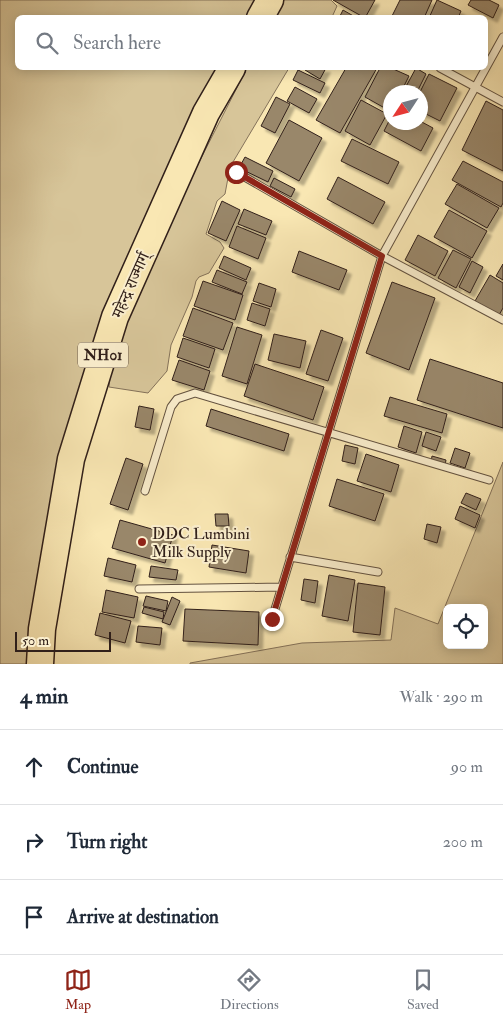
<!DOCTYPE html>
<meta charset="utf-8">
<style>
:root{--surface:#fff;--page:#f6f6f7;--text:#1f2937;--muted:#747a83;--line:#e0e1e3;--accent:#8f2418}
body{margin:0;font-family:"IM FELL Double Pica","Noto Serif Devanagari",serif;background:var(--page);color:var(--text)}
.controls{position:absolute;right:15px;bottom:15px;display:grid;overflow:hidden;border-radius:8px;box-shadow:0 2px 12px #0003}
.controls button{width:45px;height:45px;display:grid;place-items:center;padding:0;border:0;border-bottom:1px solid var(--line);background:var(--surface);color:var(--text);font:25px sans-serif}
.compass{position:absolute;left:383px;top:85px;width:45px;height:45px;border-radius:50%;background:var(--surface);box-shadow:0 2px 12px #0003;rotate:234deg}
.scale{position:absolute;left:15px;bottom:12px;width:96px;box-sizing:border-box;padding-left:5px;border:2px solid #31201a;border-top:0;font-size:14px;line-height:18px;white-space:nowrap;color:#31201a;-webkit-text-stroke:4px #fbefce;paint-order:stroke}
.stop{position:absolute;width:15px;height:15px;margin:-11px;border:4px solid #8f2418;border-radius:50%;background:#fff}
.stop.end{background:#8f2418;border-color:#fff;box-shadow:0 1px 5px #0008}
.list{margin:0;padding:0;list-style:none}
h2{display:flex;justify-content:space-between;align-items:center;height:65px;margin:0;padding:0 20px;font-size:21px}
h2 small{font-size:16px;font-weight:400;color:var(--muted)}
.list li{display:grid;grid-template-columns:32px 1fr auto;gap:15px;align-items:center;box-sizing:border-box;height:75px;padding:0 20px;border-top:1px solid var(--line)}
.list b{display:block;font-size:19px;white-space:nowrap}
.list em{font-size:16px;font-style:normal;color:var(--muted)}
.icon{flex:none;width:28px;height:28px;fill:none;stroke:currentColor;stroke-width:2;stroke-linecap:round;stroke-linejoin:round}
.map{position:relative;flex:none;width:503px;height:664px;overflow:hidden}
.search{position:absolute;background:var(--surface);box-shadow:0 2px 12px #0003;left:15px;right:15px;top:15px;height:55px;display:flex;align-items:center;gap:12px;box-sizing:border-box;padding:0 18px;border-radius:8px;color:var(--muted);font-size:19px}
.sheet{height:290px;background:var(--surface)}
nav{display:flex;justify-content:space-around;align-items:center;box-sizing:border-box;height:70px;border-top:1px solid var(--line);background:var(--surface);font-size:14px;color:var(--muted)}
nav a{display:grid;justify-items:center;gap:2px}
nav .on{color:var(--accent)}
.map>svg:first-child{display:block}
.green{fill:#d7c599;stroke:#84725a;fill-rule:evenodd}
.building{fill:#99876a;stroke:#31201a;filter:url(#shadow)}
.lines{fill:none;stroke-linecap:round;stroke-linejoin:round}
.lane-casing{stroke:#635240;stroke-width:9}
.highway-casing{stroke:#31201a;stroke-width:29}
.lane{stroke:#fbefce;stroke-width:7}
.highway{stroke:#f9e7b3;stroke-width:26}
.route{stroke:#8f2418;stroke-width:6}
.poi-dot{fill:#8f2418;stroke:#fbefce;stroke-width:2}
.labels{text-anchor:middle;stroke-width:4;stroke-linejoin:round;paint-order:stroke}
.shield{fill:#fbefce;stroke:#6e5e50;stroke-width:1}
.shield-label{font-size:15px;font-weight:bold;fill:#31201a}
.street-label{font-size:16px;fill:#31201a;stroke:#fbefce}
.poi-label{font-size:16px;fill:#31201a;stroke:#fbefce;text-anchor:start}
</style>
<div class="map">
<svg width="503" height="664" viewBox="0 0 503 664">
<defs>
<filter id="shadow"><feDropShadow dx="4.5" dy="4.5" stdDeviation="1" flood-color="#0004"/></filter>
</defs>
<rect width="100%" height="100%" fill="#f9e7b3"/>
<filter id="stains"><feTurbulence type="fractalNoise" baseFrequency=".004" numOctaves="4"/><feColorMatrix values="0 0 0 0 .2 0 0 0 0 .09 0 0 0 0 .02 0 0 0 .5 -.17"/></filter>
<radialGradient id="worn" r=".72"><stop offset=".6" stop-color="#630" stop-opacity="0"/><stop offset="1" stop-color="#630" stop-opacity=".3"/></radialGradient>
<path class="green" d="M 0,0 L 262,0 L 252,17 L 18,18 L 18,68 L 225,68 L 103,323 L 32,664 L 0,664 Z
M 284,0 L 331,0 L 337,6 L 332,17 L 318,16 L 317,18 L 274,18 Z
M 247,68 L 289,68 L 230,167 L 225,194 L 217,201 L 206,234 L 220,242 L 224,248 L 209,273 L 199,277 L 196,281 L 192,297 L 171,345 L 167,371 L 148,393 L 109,387 L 111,368 L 120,335 L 168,223 Z
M 503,462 L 503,664 L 190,664 L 190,663 L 302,643 L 391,640 L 395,608 L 438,624 ZM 447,608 L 484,608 L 484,645 L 447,645 Z"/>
<path class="building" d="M 333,0 L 375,0 L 365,18 Z
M 400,0 L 432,0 L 424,18 L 391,18 Z
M 437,0 L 461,11 L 458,18 L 429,18 Z
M 471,0 L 489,0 L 499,5 L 493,18 L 468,5 Z
M 343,10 L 357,18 L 339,18 Z
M 306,68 L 326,68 L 320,79 L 305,70 Z
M 346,68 L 377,68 L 340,133 L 316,120 Z
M 380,68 L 391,68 L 409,76 L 401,92 L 390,92 L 390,111 L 365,97 Z
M 416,68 L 426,74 L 417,92 L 403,92 Z
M 298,70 L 325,83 L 320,93 L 293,80 Z
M 429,74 L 457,88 L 440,121 L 420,111 L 420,92 Z
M 295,87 L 317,99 L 309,113 L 287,101 Z
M 276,97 L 290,104 L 275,133 L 261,126 Z
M 361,100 L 387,114 L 370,145 L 345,131 Z
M 486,101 L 503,110 L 503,171 L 462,150 Z
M 390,119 L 390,122 L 420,122 L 420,121 L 433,128 L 421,151 L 384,131 Z
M 289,120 L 322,138 L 299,181 L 266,163 Z
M 352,139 L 399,162 L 388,184 L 341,161 Z
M 245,157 L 273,171 L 268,182 L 239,168 Z
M 463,161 L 503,182 L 503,203 L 501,207 L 452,180 Z
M 338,177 L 385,202 L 373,224 L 327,199 Z
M 274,178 L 295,189 L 291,197 L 270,186 Z
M 457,184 L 499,208 L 487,228 L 445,204 Z
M 222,201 L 240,210 L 226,241 L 208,233 Z
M 244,209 L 272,221 L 266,235 L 238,224 Z
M 449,210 L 487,231 L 472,258 L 434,237 Z
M 237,226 L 266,238 L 258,259 L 229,247 Z
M 418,235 L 448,251 L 435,276 L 405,260 Z
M 453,250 L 471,259 L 456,288 L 438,278 Z
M 299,251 L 347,270 L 339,290 L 292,272 Z
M 224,256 L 251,268 L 246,280 L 219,268 Z
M 472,261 L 483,267 L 470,293 L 459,287 Z
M 503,264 L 503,280 L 496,276 Z
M 217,270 L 247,282 L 242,294 L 212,282 Z
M 490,275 L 503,283 L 503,308 L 499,315 L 475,301 Z
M 203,281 L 243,295 L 235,320 L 194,306 Z
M 392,282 L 435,298 L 409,370 L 366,353 Z
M 259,283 L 276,289 L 271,307 L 253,301 Z
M 252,303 L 270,309 L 265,326 L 247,320 Z
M 193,308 L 233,323 L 223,350 L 183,336 Z
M 237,327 L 262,335 L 247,384 L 222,376 Z
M 321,330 L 343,338 L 328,381 L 306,374 Z
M 274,334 L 306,341 L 300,368 L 268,360 Z
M 183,338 L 215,349 L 209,368 L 177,357 Z
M 430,359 L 503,383 L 503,428 L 417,400 Z
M 179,360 L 210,371 L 204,390 L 172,380 Z
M 255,364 L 324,387 L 313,420 L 244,396 Z
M 390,397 L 447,414 L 442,433 L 384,416 Z
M 139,406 L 154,409 L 150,430 L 135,427 Z
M 211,409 L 289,434 L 284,451 L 206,426 Z
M 404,426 L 422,432 L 416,453 L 398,447 Z
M 426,432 L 441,437 L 436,451 L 422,446 Z
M 345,445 L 358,448 L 355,464 L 342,461 Z
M 455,448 L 470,453 L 465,468 L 450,463 Z
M 366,454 L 399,465 L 391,492 L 357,481 Z
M 432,456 L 446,460 L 445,465 L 431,462 Z
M 126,458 L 143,464 L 128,510 L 110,504 Z
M 337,479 L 384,494 L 375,521 L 329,506 Z
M 466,493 L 481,499 L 476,510 L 461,503 Z
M 460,506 L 480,515 L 475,528 L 455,519 Z
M 215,514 L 228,514 L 229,526 L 216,526 Z
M 120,520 L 173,535 L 165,563 L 112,548 Z
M 427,524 L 441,527 L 437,543 L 424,539 Z
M 212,545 L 249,551 L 246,573 L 209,567 Z
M 108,558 L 136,565 L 132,582 L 104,576 Z
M 151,566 L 178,570 L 176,580 L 149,577 Z
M 329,575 L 355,580 L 348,621 L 322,616 Z
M 304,579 L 318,581 L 315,603 L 301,600 Z
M 358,583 L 385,587 L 380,635 L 353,632 Z
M 106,590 L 138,597 L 134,618 L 102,612 Z
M 146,596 L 168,601 L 166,611 L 143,606 Z
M 172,597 L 180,601 L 170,625 L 162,622 Z
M 144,607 L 164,612 L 163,619 L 142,613 Z
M 185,609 L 259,612 L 258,645 L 183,641 Z
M 100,613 L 131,621 L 125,643 L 95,635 Z
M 138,626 L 162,628 L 160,645 L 136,642 Z"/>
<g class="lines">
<g class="lane-casing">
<path id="lane" d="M 440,68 L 503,102
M 236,172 L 382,256 L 503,320
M 145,491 L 171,407 L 177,399 L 195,393 L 489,480
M 290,557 L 378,572
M 139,589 L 281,587
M 272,619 L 382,256 L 503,37"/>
</g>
<g class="highway-casing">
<path id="highway" d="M 260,18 L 270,0
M 40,664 L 42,629 L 71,459 L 115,317 L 206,113 L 232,68"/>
</g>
<use href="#lane" class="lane"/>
<use href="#highway" class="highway"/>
</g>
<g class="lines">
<path class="route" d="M 236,172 L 382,256 L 272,619"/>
</g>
<circle class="poi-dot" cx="142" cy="542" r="5"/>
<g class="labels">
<rect class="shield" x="78" y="342.5" width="50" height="25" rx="4"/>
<g class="shield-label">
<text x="103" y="360">NH01</text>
</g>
<g class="street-label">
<text transform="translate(130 285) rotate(-66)" y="6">महेन्द्र राज्मार्ग्</text>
</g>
<g class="poi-label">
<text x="152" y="539">DDC Lumbini<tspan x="152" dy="18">Milk Supply</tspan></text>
</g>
</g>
<rect width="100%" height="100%" filter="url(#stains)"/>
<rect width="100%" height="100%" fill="url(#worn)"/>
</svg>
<div class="controls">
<button><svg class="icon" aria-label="locate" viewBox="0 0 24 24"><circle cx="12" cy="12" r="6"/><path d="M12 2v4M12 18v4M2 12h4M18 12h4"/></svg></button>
</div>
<svg class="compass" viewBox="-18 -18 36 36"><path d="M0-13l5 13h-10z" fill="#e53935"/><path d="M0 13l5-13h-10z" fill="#747a83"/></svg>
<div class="scale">50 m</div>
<div class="stop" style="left:236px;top:172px"></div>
<div class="stop end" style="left:272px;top:619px"></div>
<div class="search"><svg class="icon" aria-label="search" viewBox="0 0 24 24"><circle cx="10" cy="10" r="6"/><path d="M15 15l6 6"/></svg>Search here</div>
</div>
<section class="sheet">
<h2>4 min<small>Walk · 290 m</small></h2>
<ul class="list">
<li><svg class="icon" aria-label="ahead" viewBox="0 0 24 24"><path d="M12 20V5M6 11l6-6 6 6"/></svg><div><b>Continue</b></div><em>90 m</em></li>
<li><svg class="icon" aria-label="right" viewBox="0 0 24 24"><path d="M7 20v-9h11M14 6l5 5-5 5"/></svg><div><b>Turn right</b></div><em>200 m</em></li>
<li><svg class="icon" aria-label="arrive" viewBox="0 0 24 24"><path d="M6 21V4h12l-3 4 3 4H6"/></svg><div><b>Arrive at destination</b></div></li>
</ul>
</section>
<nav>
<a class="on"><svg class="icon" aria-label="map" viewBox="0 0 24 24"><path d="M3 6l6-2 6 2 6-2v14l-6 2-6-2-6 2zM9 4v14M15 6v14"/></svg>Map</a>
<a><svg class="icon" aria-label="directions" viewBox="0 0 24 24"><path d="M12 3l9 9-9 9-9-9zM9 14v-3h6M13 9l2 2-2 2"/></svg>Directions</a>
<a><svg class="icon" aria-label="saved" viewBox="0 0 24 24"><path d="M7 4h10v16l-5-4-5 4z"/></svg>Saved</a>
</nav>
